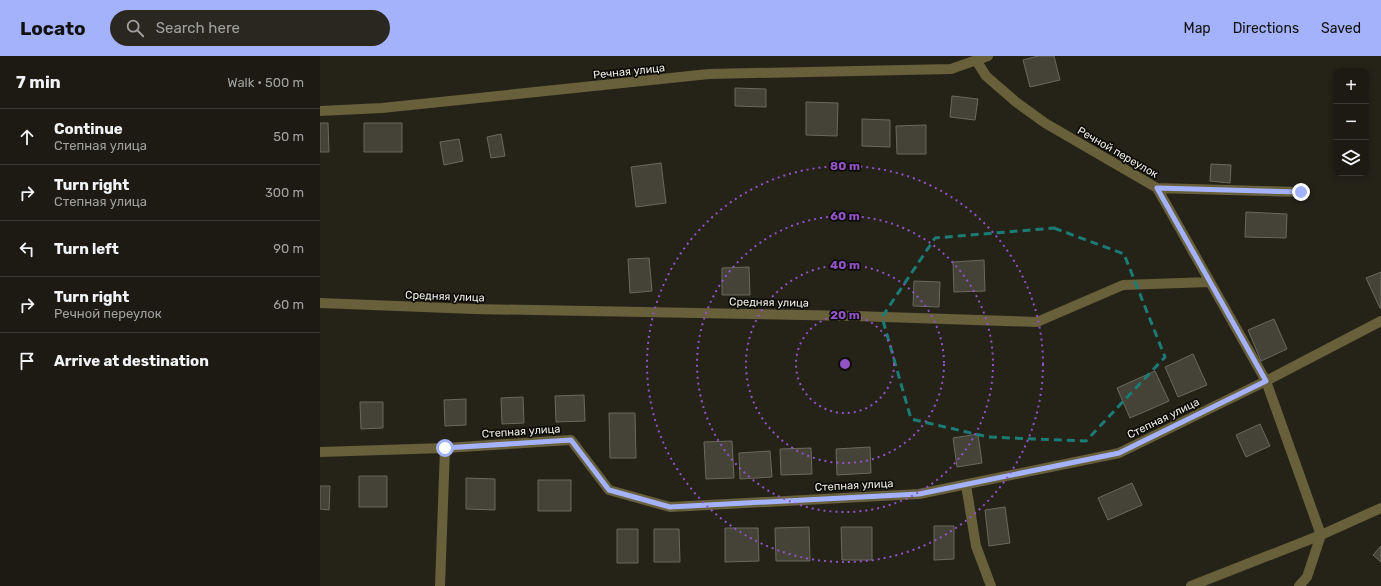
<!DOCTYPE html>
<meta charset="utf-8">
<style>
:root{--surface:#1c1a12;--page:#292720;--text:#f1f3f6;--muted:#a0a19f;--line:#3a3832;--accent:#a4b2fc}
body{margin:0;font-family:Rubik,sans-serif;background:var(--page);color:var(--text)}
.controls{position:absolute;right:12px;top:12px;display:grid;overflow:hidden;border-radius:8px;box-shadow:0 2px 6px #0003}
.controls button{width:36px;height:36px;display:grid;place-items:center;padding:0;border:0;border-bottom:1px solid var(--line);background:var(--surface);color:var(--text);font:20px sans-serif}
.stop{position:absolute;width:12px;height:12px;margin:-9px;border:3px solid #a4b2fc;border-radius:50%;background:#fff}
.stop.end{background:#a4b2fc;border-color:#fff;box-shadow:0 1px 4px #0008}
.list{margin:0;padding:0;list-style:none}
h2{display:flex;justify-content:space-between;align-items:center;height:52px;margin:0;padding:0 16px;font-size:17px}
h2 small{font-size:13px;font-weight:400;color:var(--muted)}
.list li{display:grid;grid-template-columns:26px 1fr auto;gap:12px;align-items:center;box-sizing:border-box;height:56px;padding:0 16px;border-top:1px solid var(--line)}
.list b{display:block;font-size:15px;white-space:nowrap}
.list p{margin:0;font-size:13px;white-space:nowrap;color:var(--muted)}
.list em{font-size:13px;font-style:normal;color:var(--muted)}
.icon{flex:none;width:22px;height:22px;fill:none;stroke:currentColor;stroke-width:2;stroke-linecap:round;stroke-linejoin:round}
.map{position:relative;flex:none;width:1061px;height:530px;overflow:hidden}
header{display:flex;align-items:center;gap:24px;box-sizing:border-box;height:56px;padding:0 20px;background:var(--accent);color:#111}
header strong{font-size:19px}
nav{display:flex;gap:22px;margin-inline-start:auto;font-size:14px}
.search{width:280px;height:36px;background:var(--page);display:flex;align-items:center;gap:10px;box-sizing:border-box;padding:0 14px;border-radius:22px;color:var(--muted);font-size:15px}
main{display:flex}
aside{flex:1;background:var(--surface)}
.map>svg:first-child{display:block}
.building{fill:#454338;stroke:#6b685d}
.lines{fill:none;stroke-linecap:round;stroke-linejoin:round}
.service{stroke:#685f3b;stroke-width:10}
.minor{stroke:#685f3b;stroke-width:10}
.route{stroke:#a4b2fc;stroke-width:5}
.marked{fill:none;stroke:#1a7c74;stroke-width:3;stroke-dasharray:8 5;stroke-linejoin:round}
.ring{fill:none;stroke:#9253c7;stroke-width:2;stroke-dasharray:2 4}
.labels{text-anchor:middle;stroke-width:3.5;stroke-linejoin:round;paint-order:stroke}
.street-label{font-size:11px;fill:#efeee7;stroke:#0d0c08}
.centre{fill:#9253c7;stroke:#0d0c08;stroke-width:2}
.ring-label{font-size:12px;text-anchor:middle;font-weight:bold;fill:#9253c7;stroke:#0d0c08;stroke-width:3.5;stroke-linejoin:round;paint-order:stroke}
</style>
<header>
<strong>Locato</strong>
<div class="search"><svg class="icon" aria-label="search" viewBox="0 0 24 24"><circle cx="10" cy="10" r="6"/><path d="M15 15l6 6"/></svg>Search here</div>
<nav><a>Map</a><a>Directions</a><a>Saved</a></nav>
</header>
<main>
<aside>
<h2>7 min<small>Walk · 500 m</small></h2>
<ul class="list">
<li><svg class="icon" aria-label="ahead" viewBox="0 0 24 24"><path d="M12 20V5M6 11l6-6 6 6"/></svg><div><b>Continue</b><p>Степная улица</p></div><em>50 m</em></li>
<li><svg class="icon" aria-label="right" viewBox="0 0 24 24"><path d="M7 20v-9h11M14 6l5 5-5 5"/></svg><div><b>Turn right</b><p>Степная улица</p></div><em>300 m</em></li>
<li><svg class="icon" aria-label="left" viewBox="0 0 24 24"><path d="M17 20v-9H6M10 6l-5 5 5 5"/></svg><div><b>Turn left</b></div><em>90 m</em></li>
<li><svg class="icon" aria-label="right" viewBox="0 0 24 24"><path d="M7 20v-9h11M14 6l5 5-5 5"/></svg><div><b>Turn right</b><p>Речной переулок</p></div><em>60 m</em></li>
<li><svg class="icon" aria-label="arrive" viewBox="0 0 24 24"><path d="M6 21V4h12l-3 4 3 4H6"/></svg><div><b>Arrive at destination</b></div></li>
</ul>
</aside>
<div class="map">
<svg width="1061" height="530" viewBox="0 0 1061 530">
<rect width="100%" height="100%" fill="#252218"/>
<path class="building" d="M 718,0 L 734,0 L 740,24 L 710,31 L 703,4 Z
M 415,32 L 446,33 L 446,51 L 415,50 Z
M 632,40 L 658,43 L 655,64 L 630,61 Z
M 486,46 L 518,47 L 517,80 L 486,79 Z
M 542,63 L 570,64 L 570,91 L 542,90 Z
M 0,67 L 8,67 L 9,96 L 0,96 Z
M 44,67 L 82,67 L 82,96 L 44,96 Z
M 606,69 L 606,98 L 577,98 L 576,70 Z
M 181,78 L 185,100 L 171,102 L 167,81 Z
M 139,83 L 143,105 L 124,109 L 120,86 Z
M 341,107 L 346,147 L 316,151 L 311,111 Z
M 891,108 L 911,109 L 910,127 L 890,125 Z
M 926,156 L 967,158 L 966,182 L 925,181 Z
M 329,202 L 332,235 L 310,237 L 308,203 Z
M 664,204 L 665,235 L 634,236 L 633,206 Z
M 429,211 L 430,239 L 402,239 L 402,212 Z
M 1061,216 L 1061,252 L 1060,252 L 1046,222 Z
M 594,225 L 620,226 L 619,251 L 593,250 Z
M 954,263 L 967,293 L 941,305 L 928,274 Z
M 873,298 L 887,329 L 858,341 L 845,311 Z
M 835,315 L 849,345 L 810,362 L 797,332 Z
M 264,339 L 265,365 L 236,366 L 235,340 Z
M 203,341 L 204,367 L 182,368 L 181,342 Z
M 146,343 L 146,369 L 125,370 L 124,344 Z
M 40,346 L 63,346 L 63,372 L 41,373 Z
M 289,357 L 315,357 L 316,402 L 290,402 Z
M 940,368 L 950,390 L 926,401 L 916,379 Z
M 658,378 L 662,407 L 637,411 L 633,382 Z
M 412,385 L 414,422 L 386,423 L 384,386 Z
M 550,391 L 551,417 L 517,419 L 516,393 Z
M 491,392 L 492,418 L 461,419 L 460,393 Z
M 450,395 L 452,421 L 420,423 L 419,397 Z
M 39,420 L 67,420 L 67,451 L 39,451 Z
M 146,422 L 175,423 L 175,454 L 146,453 Z
M 218,424 L 251,424 L 251,455 L 218,455 Z
M 812,427 L 822,449 L 788,464 L 778,442 Z
M 0,430 L 10,430 L 9,454 L 0,453 Z
M 685,451 L 690,487 L 669,490 L 665,454 Z
M 614,470 L 634,470 L 634,503 L 614,504 Z
M 489,471 L 490,505 L 456,505 L 455,472 Z
M 521,471 L 552,471 L 552,504 L 522,504 Z
M 405,472 L 438,472 L 439,505 L 405,506 Z
M 297,473 L 318,473 L 318,507 L 297,507 Z
M 334,473 L 359,473 L 360,506 L 334,506 Z
M 1061,490 L 1061,506 L 1053,499 Z"/>
<g class="lines">
<path class="service" d="M 646,429 L 656,490 L 671,530
M 120,530 L 125,392
M 871,530 L 1001,479 L 1061,452"/>
<path class="minor" d="M 656,4 L 666,20 L 696,46 L 725,67 L 837,132 L 981,136
M 0,55 L 62,52 L 389,18 L 631,13 L 668,0
M 837,132 L 946,325 L 1001,479 L 987,521 L 979,530
M 0,247 L 154,253 L 535,260 L 717,266 L 803,229 L 890,226
M 0,396 L 125,392 L 251,384 L 289,434 L 350,451 L 599,438 L 799,397 L 946,325 L 1061,265"/>
</g>
<g class="lines">
<path class="route" d="M 125,392 L 251,384 L 289,434 L 350,451 L 599,438 L 799,397 L 946,325 L 837,132 L 981,136"/>
</g>
<path class="marked" d="M 734,172 L 804,198 L 845,301 L 766,385 L 668,381 L 591,363 L 562,261 L 615,182 Z"/>
<g class="ring">
<circle cx="525" cy="308" r="49"/>
<circle cx="525" cy="308" r="99"/>
<circle cx="525" cy="308" r="148"/>
<circle cx="525" cy="308" r="198"/>
</g>
<g class="labels">
<g class="street-label">
<text transform="translate(309 15) rotate(-6)" y="4">Речная улица</text>
<text transform="translate(798 96) rotate(30)" y="4">Речной переулок</text>
<text transform="translate(125 240) rotate(2)" y="4">Средняя улица</text>
<text transform="translate(449 246) rotate(1)" y="4">Средняя улица</text>
<text transform="translate(843 362) rotate(-26)" y="4">Степная улица</text>
<text transform="translate(201 375) rotate(-4)" y="4">Степная улица</text>
<text transform="translate(534 429) rotate(-3)" y="4">Степная улица</text>
</g>
</g>
<circle cx="525" cy="308" r="6" class="centre"/>
<g class="ring-label">
<text x="525" y="114">80 m</text>
<text x="525" y="164">60 m</text>
<text x="525" y="213">40 m</text>
<text x="525" y="263">20 m</text>
</g>
</svg>
<div class="controls">
<button>+</button>
<button>−</button>
<button><svg class="icon" aria-label="layers" viewBox="0 0 24 24"><path d="M12 4l9 5-9 5-9-5zM3 14l9 5 9-5"/></svg></button>
</div>
<div class="stop" style="left:125px;top:392px"></div>
<div class="stop end" style="left:981px;top:136px"></div>
</div>
</main>
